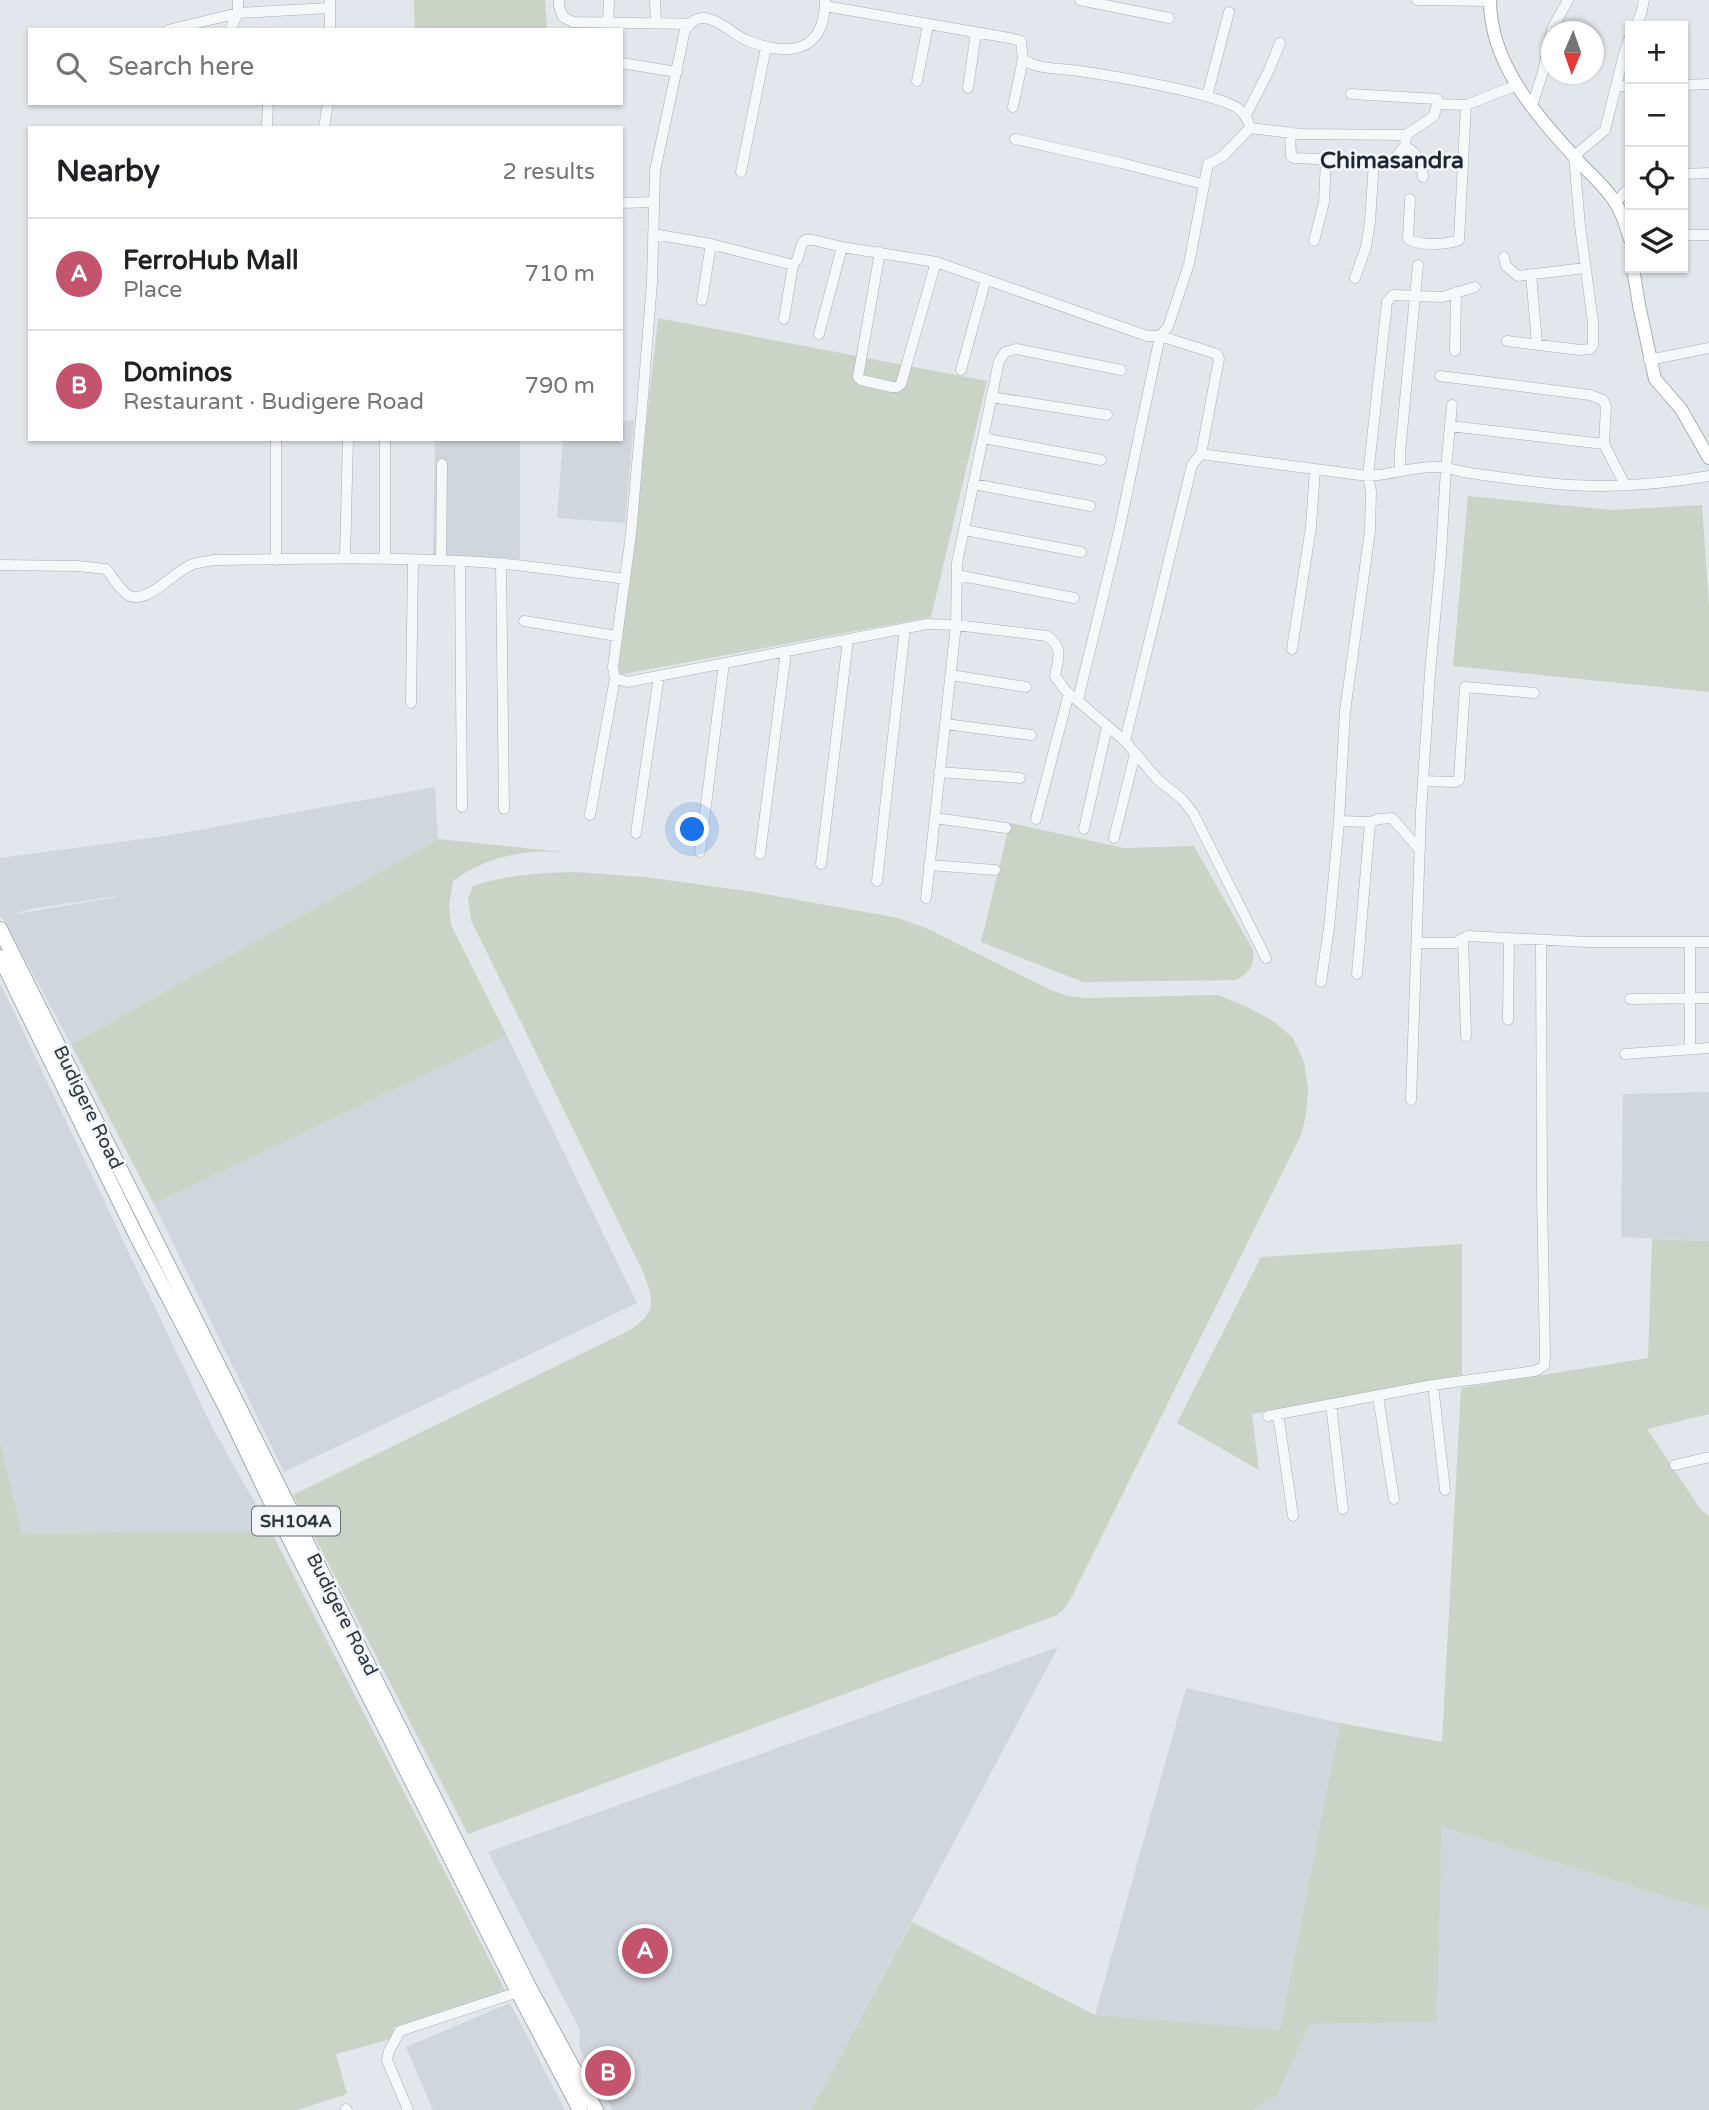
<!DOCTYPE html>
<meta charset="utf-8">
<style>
:root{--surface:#fff;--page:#f6f6f6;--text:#202124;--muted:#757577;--line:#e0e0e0;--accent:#c4536e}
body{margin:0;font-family:"Varela Round",sans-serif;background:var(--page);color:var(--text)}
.controls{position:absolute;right:21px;top:21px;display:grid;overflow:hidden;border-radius:0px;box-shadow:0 2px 5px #0004}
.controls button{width:63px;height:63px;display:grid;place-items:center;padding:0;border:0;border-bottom:2px solid var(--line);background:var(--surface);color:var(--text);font:35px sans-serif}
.compass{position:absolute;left:1541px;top:21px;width:63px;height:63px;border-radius:50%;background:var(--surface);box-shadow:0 2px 5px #0004;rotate:182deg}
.you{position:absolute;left:693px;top:830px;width:24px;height:24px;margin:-18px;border:5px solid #fff;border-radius:50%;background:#1a73e8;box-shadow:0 0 0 10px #1a73e833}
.badge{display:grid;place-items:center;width:46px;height:46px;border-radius:50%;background:var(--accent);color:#fff;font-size:23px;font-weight:700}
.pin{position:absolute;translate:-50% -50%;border:4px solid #fff;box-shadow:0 2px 7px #0006}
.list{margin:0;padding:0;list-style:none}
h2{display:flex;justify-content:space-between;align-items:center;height:91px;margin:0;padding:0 28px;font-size:30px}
h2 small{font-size:23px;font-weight:400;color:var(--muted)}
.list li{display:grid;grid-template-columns:46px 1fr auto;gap:21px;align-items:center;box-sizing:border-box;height:112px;padding:0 28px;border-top:2px solid var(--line)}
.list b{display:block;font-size:26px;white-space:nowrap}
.list p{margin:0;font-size:23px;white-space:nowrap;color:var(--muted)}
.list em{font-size:23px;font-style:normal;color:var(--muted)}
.icon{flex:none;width:38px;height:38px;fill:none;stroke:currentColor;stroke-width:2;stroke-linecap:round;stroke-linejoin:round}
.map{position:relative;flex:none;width:1709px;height:2110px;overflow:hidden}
.search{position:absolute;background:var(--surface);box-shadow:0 2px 5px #0004;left:28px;top:28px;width:595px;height:77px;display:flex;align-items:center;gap:18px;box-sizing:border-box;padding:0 24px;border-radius:0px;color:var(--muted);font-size:26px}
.panel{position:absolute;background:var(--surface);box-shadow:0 2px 5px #0004;left:28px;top:126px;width:595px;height:315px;border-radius:0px}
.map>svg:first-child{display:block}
.built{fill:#d1d6dc;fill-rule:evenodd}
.green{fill:#cad3c5}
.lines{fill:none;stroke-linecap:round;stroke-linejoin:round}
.street-casing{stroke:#a8aeb4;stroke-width:11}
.secondary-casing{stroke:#a8aeb4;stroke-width:14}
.primary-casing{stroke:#a3acb5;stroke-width:16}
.street{stroke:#f6f7f9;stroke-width:10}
.secondary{stroke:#fff;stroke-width:12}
.primary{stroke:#fff;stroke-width:14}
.labels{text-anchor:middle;stroke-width:5;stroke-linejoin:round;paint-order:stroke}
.shield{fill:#f3f5f8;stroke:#686f78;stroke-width:2}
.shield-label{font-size:18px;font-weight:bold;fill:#2c3641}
.street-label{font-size:19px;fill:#2c3641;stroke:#f3f5f8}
.quarter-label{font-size:23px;font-weight:bold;fill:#1e2732;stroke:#f3f5f8}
</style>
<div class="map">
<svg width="1709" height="2110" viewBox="0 0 1709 2110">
<rect width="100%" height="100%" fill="#e3e6ea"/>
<path class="built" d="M 621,420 L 634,421 L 625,523 L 557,518 L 563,439 L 621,439 Z
M 435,439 L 520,439 L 520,559 L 433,555 Z
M 435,787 L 438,839 L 71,1044 L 2,917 L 0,917 L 0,858 L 165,836 ZM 116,896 L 116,897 L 12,915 L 30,909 Z
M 0,983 L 213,1429 L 271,1531 L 22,1533 L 0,1441 Z
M 507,1036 L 637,1303 L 284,1472 L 154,1204 Z
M 1709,1092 L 1709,1241 L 1621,1237 L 1623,1094 Z
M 1058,1647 L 811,2110 L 613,2110 L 579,2047 L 580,2030 L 488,1852 Z
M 1186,1688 L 1340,1723 L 1280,2031 L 1095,2015 Z
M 1442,1827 L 1709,1910 L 1709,2110 L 1251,2110 L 1277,2096 L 1310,2024 L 1437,2022 Z
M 510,2003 L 565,2110 L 433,2110 L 406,2047 Z"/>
<path class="green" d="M 414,0 L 545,0 L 547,30 L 415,30 Z
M 658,318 L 987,381 L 931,617 L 618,675 Z
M 1468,496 L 1612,510 L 1702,505 L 1709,606 L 1709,692 L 1453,666 Z
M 1010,823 L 1124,848 L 1194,846 L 1253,950 C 1255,964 1249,974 1236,980 L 1083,982 L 981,942 Z
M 438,839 L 563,852 C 523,849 486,857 453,881 L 449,905 L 451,925 L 507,1036 L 154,1204 L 71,1044 Z
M 575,872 L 645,877 L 754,892 L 898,918 L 928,929 L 1051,990 L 1068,996 L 1086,998 L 1218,995 L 1245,1006 L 1273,1021 L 1293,1038 L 1304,1062 L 1308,1089 L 1306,1115 L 1301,1135 L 1071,1598 L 1065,1608 L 1057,1615 L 468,1834 L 293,1495 L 630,1330 C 657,1311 654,1303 644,1274 L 471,920 L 468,898 L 473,886 C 505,875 541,873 575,872 Z
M 1652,1239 L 1709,1241 L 1709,1414 L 1647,1429 L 1699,1507 L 1709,1517 L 1709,1910 L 1442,1827 L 1437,2022 L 1310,2024 L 1277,2096 L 1251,2110 L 811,2110 L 912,1922 L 1095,2015 L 1280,2030 L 1340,1723 L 1442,1742 L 1461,1388 L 1648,1358 Z
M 1462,1244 L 1462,1375 L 1252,1414 L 1259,1470 L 1177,1423 L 1261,1257 Z
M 0,1441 L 22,1533 L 271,1531 L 505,1990 L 394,2027 L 391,2039 L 336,2054 L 347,2094 L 297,2110 L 0,2110 Z"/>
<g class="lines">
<g class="street-casing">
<path id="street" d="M 559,0 L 559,6 L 563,17 L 573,22 L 690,24
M 655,0 L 656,23
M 825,0 C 825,54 788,57 746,40 C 733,34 717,18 703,18 C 695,18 689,24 685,30 L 655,171 L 652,282 L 642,408 L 631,534 L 613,667 L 615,678 L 627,682 L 927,624 L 956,625 L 1047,636 C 1064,647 1058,659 1055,676 L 1065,690 L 1125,741 L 1158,780 L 1182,799 L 1193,813 L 1266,958
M 1080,0 L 1169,18
M 1417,0 L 1490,1
M 825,6 L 1009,38 L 1021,41 L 1023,59 C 1037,70 1061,68 1079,71 C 1107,75 1223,94 1240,110 C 1245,114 1249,122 1250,128
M 608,23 L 609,0
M 1636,26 L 1641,14 L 1644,0
M 168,30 L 238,13 L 330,8
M 230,30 L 238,13 L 238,0
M 330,30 L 330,0
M 621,63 L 677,72
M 917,81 L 928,25
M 1683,85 L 1709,84
M 1616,86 L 1630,86
M 968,88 L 976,33
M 1351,94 L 1437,99 L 1437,104 L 1466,105 L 1517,85
M 1207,96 L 1229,12
M 1532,106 L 1543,72 L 1552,29 L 1568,0
M 1013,107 L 1023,59
M 1245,117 L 1269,70 L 1280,43
M 267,125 L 268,103
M 324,128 L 328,103
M 1250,128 L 1300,134 L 1406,135 L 1434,116 L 1437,104
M 1290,132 L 1291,156 L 1294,158 L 1392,162 L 1405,146 L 1406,135
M 1015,139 L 1121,163 L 1203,184
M 1405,146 C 1418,154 1422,162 1423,177
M 741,172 L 766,47
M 1683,174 L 1709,173
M 1410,199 L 1408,239 C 1421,246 1445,245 1459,240 L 1466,105
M 1616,202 L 1626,191 L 1630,189
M 621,203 L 654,202
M 653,234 L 711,244 L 793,265 L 797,260 L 802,244 L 805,240 L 813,240 L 842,247 L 936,262 L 1147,336 L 1160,336 L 1168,327 L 1189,264 L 1208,164 L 1223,156 L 1250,128
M 1683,235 L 1709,235
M 1314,241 L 1324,202 L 1326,159
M 880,252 L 858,377 L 861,380 L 892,387 L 897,387 L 901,384 L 936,262
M 1504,257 L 1506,266 L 1518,276 L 1585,268
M 1531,274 L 1537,344
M 1355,278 L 1366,247 L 1370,222 L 1374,161
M 702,300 L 711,244
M 784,319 L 793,265
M 819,334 L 842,247
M 1507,341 L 1580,350 L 1590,349 L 1593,345 L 1593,322 L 1580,226 L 1574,156 L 1605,130 L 1624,54 L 1630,37
M 1455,351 L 1456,292
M 1649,360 L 1709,348
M 961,370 L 986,279
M 1440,376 L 1590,395 L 1603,400 L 1606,407 L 1604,444 L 1625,485
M 991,397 L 1107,415
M 1450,426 L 1604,444
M 983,438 L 1101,460
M 276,439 L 276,560
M 385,439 L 385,559
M 1400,471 L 1400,452 L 1418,265
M 973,484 L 1090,506
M 964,530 L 1081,552
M 345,558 L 348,439
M 441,560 L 442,464
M 460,561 L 462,807
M 501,563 L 504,809
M 0,565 L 77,566 L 106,569 C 112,576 120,590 128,595 C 146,606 173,572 191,565 C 197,562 206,562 213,560 C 295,559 378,557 460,561 C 515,563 570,572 625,579
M 957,575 L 1074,598
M 524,621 L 617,636
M 1292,649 L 1311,527 L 1315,469
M 951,675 L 1026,687
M 1078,700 L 1119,531 L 1160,336 L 1217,354 L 1219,359 L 1201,454
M 411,703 L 413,560
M 945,724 L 1031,735
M 1125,741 L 1192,465 L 1201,454 L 1368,476 C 1392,475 1414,466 1437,467 C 1446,467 1455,470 1464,472 C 1488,476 1513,479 1538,482 C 1594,489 1653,486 1709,476
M 939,772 L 1020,778
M 1423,781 L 1455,782 L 1459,780 L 1465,687 L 1534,693
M 590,815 L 615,678
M 935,818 L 1006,828
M 1036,819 L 1069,693
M 1339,821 L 1370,822 L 1379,819 L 1392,818 L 1420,850
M 1084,829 L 1107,727
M 636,833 L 659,676
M 1114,838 L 1135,754
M 700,852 L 724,663
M 760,854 L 786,652
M 821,864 L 848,640
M 929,865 L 995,870
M 877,881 L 905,628
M 926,898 L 956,625 L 957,563 L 999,361 L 1005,352 L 1016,349 L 1121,370
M 1463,938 L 1466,1036
M 1690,942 L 1690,1049
M 1418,943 L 1455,943 L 1468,936 L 1588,942 L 1709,942
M 1357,974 L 1370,822
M 1321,982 L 1329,928 L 1339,821 L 1345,711 L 1370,531 L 1371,491 L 1368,476 L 1387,302 L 1393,295 L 1442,297 L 1475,287
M 1630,999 L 1709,998
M 1508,1020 L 1509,939
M 1625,1054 L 1709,1048
M 1411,1100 L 1421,812 L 1430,673 L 1441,554 L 1446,468 L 1452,405
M 1433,1385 L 1445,1490
M 1378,1396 L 1394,1499
M 1331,1404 L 1343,1509
M 1278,1414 L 1293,1516
M 1268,1416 L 1433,1385 L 1535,1371 L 1544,1366 L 1545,1355 L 1542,1192 L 1541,940
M 1675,1465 L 1709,1457
M 346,2109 L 347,2110
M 408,2110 L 387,2060 L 389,2051 L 400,2031 L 518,1992"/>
</g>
<g class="secondary-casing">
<path id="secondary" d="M 1490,0 C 1490,66 1539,118 1581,164 C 1592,176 1608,189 1616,204 C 1623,214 1626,227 1630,239
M 1633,268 L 1639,305 L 1655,379 L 1681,409 L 1709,458"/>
</g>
<g class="primary-casing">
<path id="primary" d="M 0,929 L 528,1985 L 596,2110
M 0,957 L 135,1233 L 225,1406 L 268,1496 L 518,1992 L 580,2110"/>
</g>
<use href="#street" class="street"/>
<use href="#secondary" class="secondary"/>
<use href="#primary" class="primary"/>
</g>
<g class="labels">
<rect class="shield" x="252" y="1506.5" width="88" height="29" rx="5"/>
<g class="shield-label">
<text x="296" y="1527">SH104A</text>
</g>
<g class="street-label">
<text transform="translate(89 1107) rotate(64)" y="7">Budigere Road</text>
<text transform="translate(343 1614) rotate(63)" y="7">Budigere Road</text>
</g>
<g class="quarter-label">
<text x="1392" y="168">Chimasandra</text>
</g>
</g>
</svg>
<div class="controls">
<button>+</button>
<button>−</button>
<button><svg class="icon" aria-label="locate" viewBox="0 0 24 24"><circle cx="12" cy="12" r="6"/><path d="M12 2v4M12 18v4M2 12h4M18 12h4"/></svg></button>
<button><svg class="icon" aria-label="layers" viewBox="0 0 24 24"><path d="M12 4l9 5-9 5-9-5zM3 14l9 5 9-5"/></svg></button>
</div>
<svg class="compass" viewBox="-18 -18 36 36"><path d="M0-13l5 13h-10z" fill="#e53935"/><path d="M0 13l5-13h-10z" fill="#757577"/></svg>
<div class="you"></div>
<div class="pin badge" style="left:645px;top:1951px">A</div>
<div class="pin badge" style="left:608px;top:2073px">B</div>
<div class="search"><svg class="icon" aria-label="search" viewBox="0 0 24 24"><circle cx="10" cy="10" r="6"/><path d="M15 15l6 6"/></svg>Search here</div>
<section class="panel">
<h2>Nearby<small>2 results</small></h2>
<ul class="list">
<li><span class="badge">A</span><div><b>FerroHub Mall</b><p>Place</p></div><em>710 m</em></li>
<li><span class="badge">B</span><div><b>Dominos</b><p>Restaurant · Budigere Road</p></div><em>790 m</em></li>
</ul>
</section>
</div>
